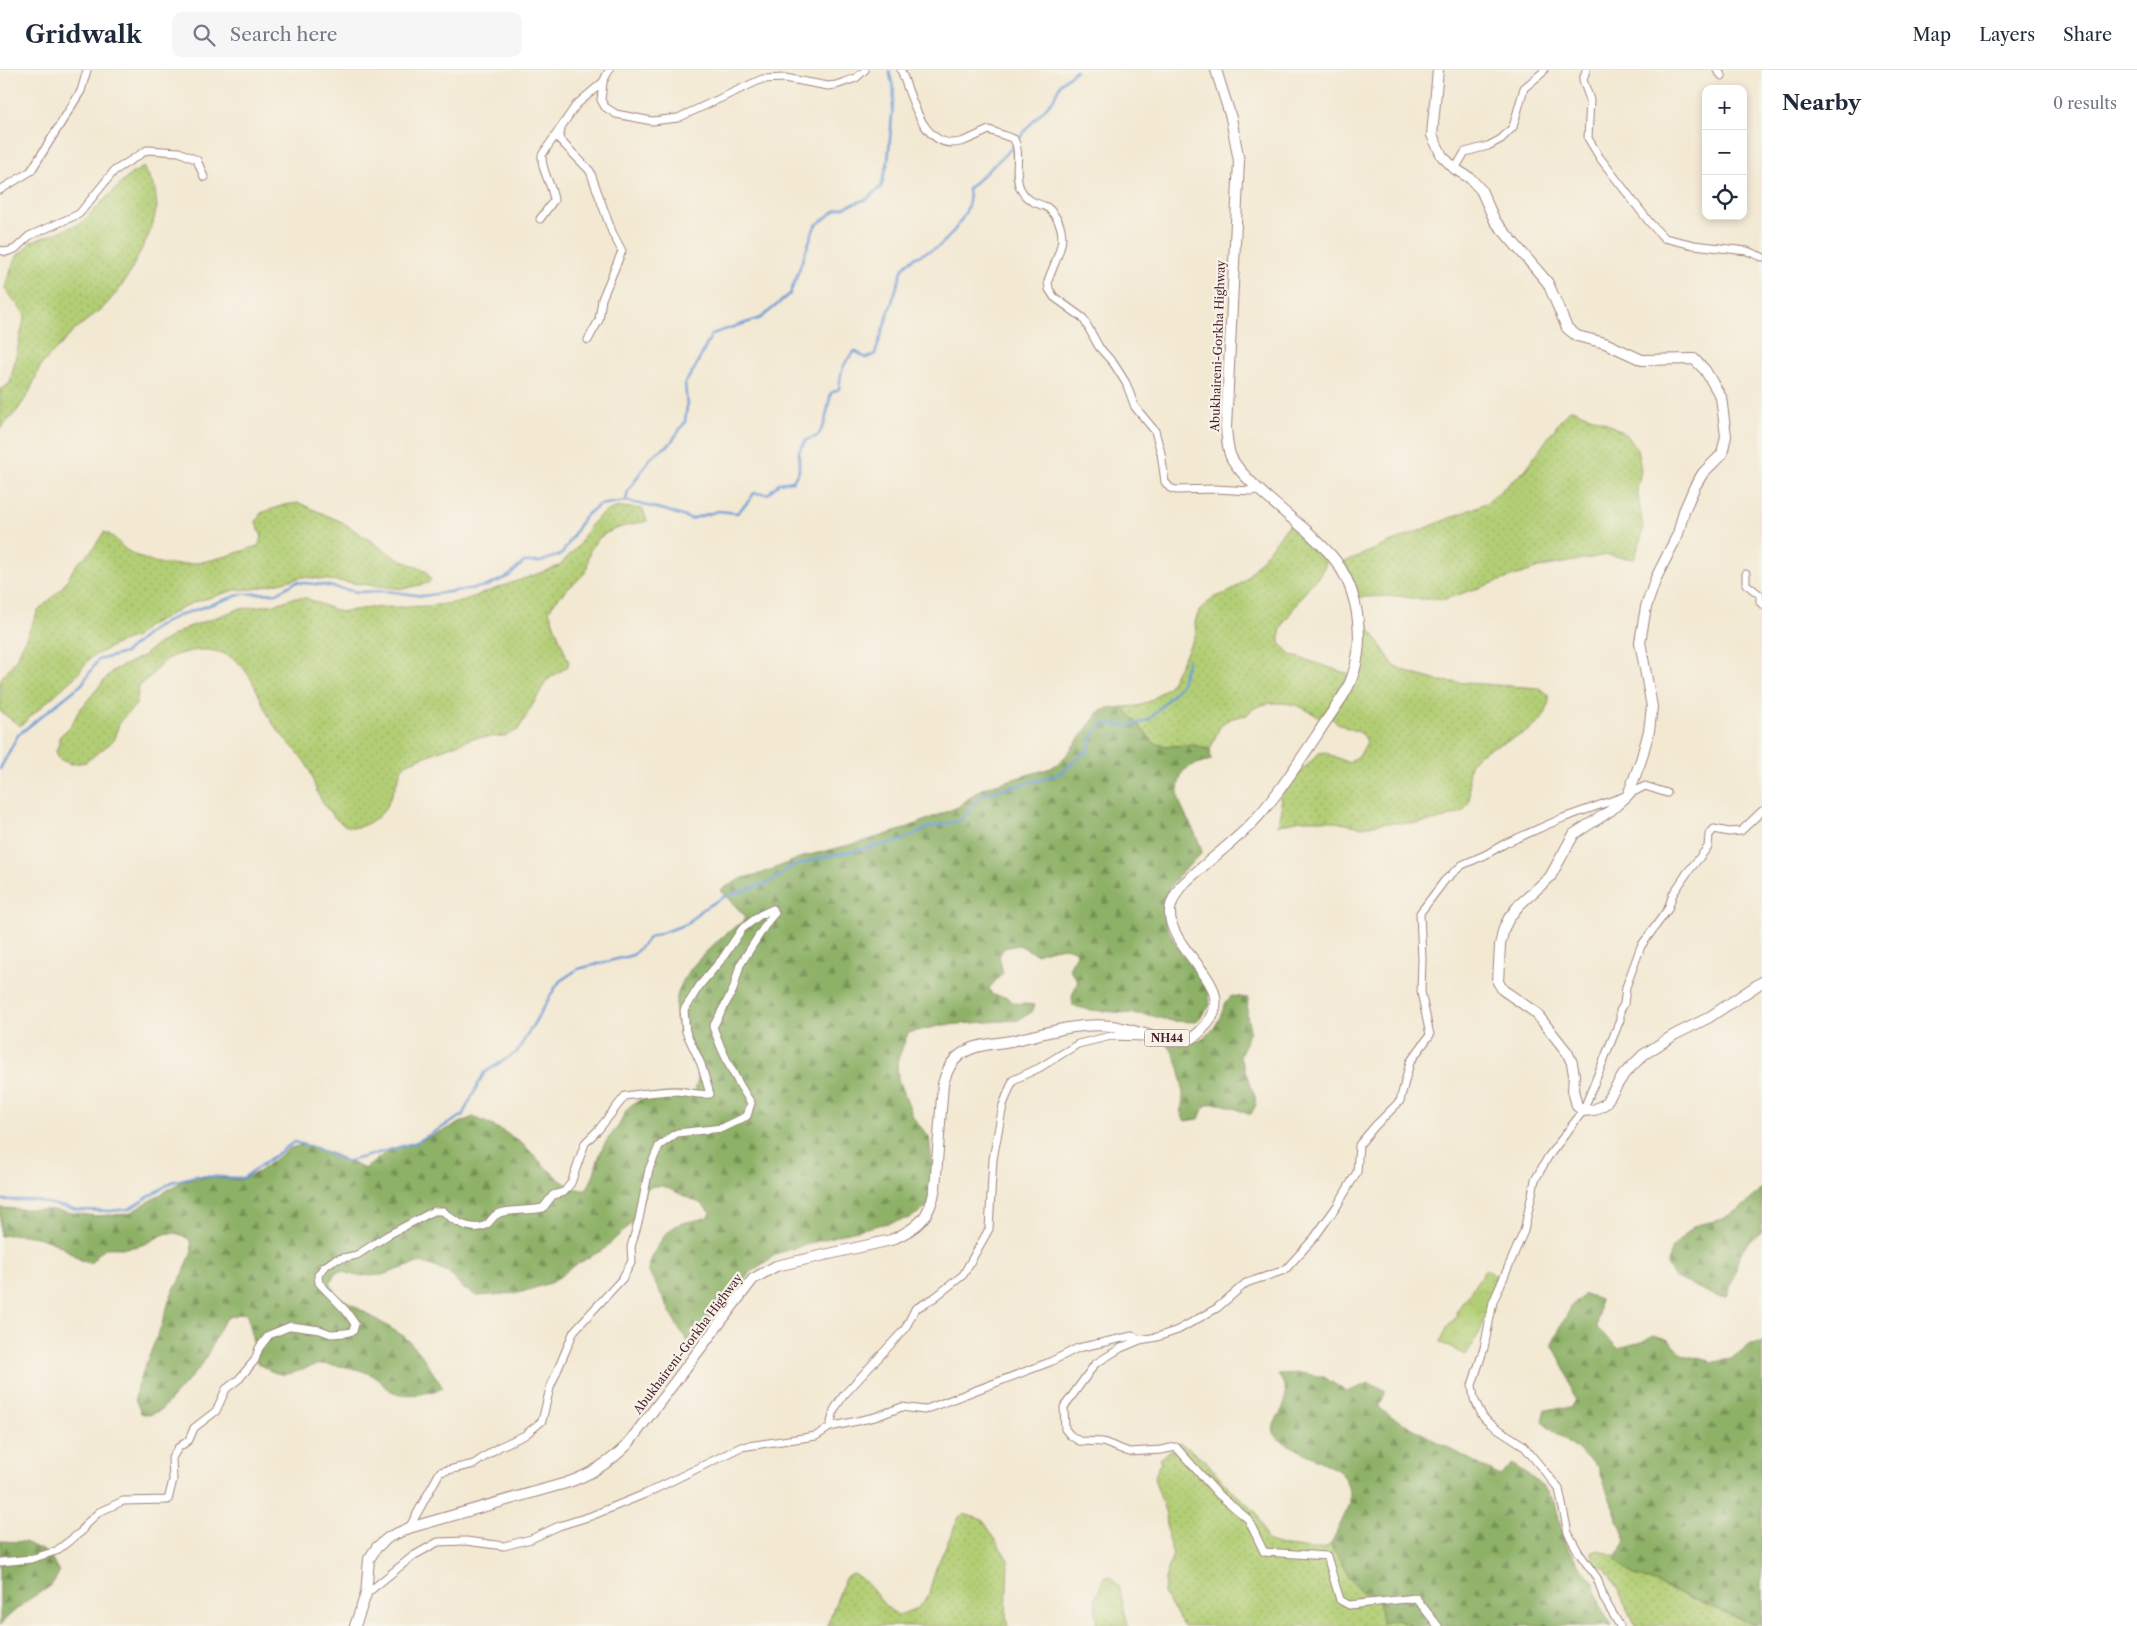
<!DOCTYPE html>
<meta charset="utf-8">
<style>
:root{--surface:#fff;--page:#f6f6f7;--text:#1f2937;--muted:#747a83;--line:#e0e1e3}
body{margin:0;font-family:"Libre Caslon Text",serif;background:var(--page);color:var(--text)}
.controls{position:absolute;right:15px;top:15px;display:grid;overflow:hidden;border-radius:10px;box-shadow:0 2px 8px #0003}
.controls button{width:45px;height:45px;display:grid;place-items:center;padding:0;border:0;border-bottom:1px solid var(--line);background:var(--surface);color:var(--text);font:25px sans-serif}
.list{margin:0;padding:0;list-style:none}
h2{display:flex;justify-content:space-between;align-items:center;height:65px;margin:0;padding:0 20px;font-size:21px}
h2 small{font-size:16px;font-weight:400;color:var(--muted)}
.icon{flex:none;width:28px;height:28px;fill:none;stroke:currentColor;stroke-width:2;stroke-linecap:round;stroke-linejoin:round}
.map{position:relative;flex:none;width:1762px;height:1556px;overflow:hidden}
header{display:flex;align-items:center;gap:30px;box-sizing:border-box;height:70px;padding:0 25px;background:var(--surface);border-bottom:1px solid var(--line)}
header strong{font-size:24px}
nav{display:flex;gap:28px;margin-inline-start:auto;font-size:18px}
.search{width:350px;height:45px;background:var(--page);display:flex;align-items:center;gap:12px;box-sizing:border-box;padding:0 18px;border-radius:10px;color:var(--muted);font-size:19px}
main{display:flex}
aside{flex:1;background:var(--surface)}
.map>svg:first-child{display:block}
.grass{fill:url(#grass-dots);stroke:#7e7650}
.forest{fill:url(#forest-firs);stroke:#6c6848}
.park{fill:url(#park-crowns);stroke:#7e7650}
.lines{fill:none;stroke-linecap:round;stroke-linejoin:round}
.stream{stroke:#6e9cd6;stroke-width:2.5}
.street-casing{stroke:#9e847f;stroke-width:9}
.secondary-casing{stroke:#9e847f;stroke-width:12}
.primary-casing{stroke:#9e847f;stroke-width:12}
.street{stroke:#fff;stroke-width:7}
.secondary{stroke:#fff;stroke-width:10}
.primary{stroke:#fff;stroke-width:10}
.labels{text-anchor:middle;stroke-width:4.5;stroke-linejoin:round;paint-order:stroke}
.shield{fill:#f7f3e8;stroke:#7e5f64;stroke-width:1}
.shield-label{font-size:11px;font-weight:bold;fill:#4a1f2b}
.street-label{font-size:12px;fill:#4a1f2b;stroke:#f7f3e8}
</style>
<header>
<strong>Gridwalk</strong>
<div class="search"><svg class="icon" aria-label="search" viewBox="0 0 24 24"><circle cx="10" cy="10" r="6"/><path d="M15 15l6 6"/></svg>Search here</div>
<nav><a>Map</a><a>Layers</a><a>Share</a></nav>
</header>
<main>
<div class="map">
<svg width="1762" height="1556" viewBox="0 0 1762 1556">
<defs>
<pattern id="grass-dots" width="8" height="8" patternUnits="userSpaceOnUse" patternTransform="scale(1.25)"><rect width="8" height="8" fill="#b2ce74"/><path d="M2 2h.1M6 6h.1" fill="none" stroke="#9bb065" stroke-width="1.8" stroke-linecap="round"/></pattern>
<pattern id="forest-firs" width="22" height="20" patternUnits="userSpaceOnUse" patternTransform="scale(1.25)"><rect width="22" height="20" fill="#8db166"/><path d="M5 1l3.5 6h-7zM16 11l3.5 6h-7z" fill="#758f54"/></pattern>
<pattern id="park-crowns" width="20" height="18" patternUnits="userSpaceOnUse" patternTransform="scale(1.25)"><rect width="20" height="18" fill="#b2ce74"/><path d="M2 6a3 3 0 1 1 6 0M12 15a3 3 0 1 1 6 0" fill="none" stroke="#9bb065"/></pattern>
</defs>
<rect width="100%" height="100%" fill="#f7f3e8"/>
<filter id="ink" filterUnits="userSpaceOnUse"><feTurbulence type="fractalNoise" baseFrequency=".02" numOctaves="2"/><feDisplacementMap in="SourceGraphic" scale="10" xChannelSelector="R" yChannelSelector="G"/><feConvolveMatrix kernelMatrix="1 2 1 2 8 2 1 2 1" color-interpolation-filters="sRGB"/></filter>
<filter id="wash" filterUnits="userSpaceOnUse"><feTurbulence type="fractalNoise" baseFrequency=".0096" numOctaves="4" result="noise"/><feDisplacementMap in="SourceGraphic" scale="20" xChannelSelector="R" yChannelSelector="G"/><feGaussianBlur stdDeviation="1.12" result="paint"/><feColorMatrix in="noise" values="0 0 0 0 0 0 0 0 0 0 0 0 0 0 0 0 0 1.4 0 .05"/><feComposite in="paint" operator="in"/></filter>
<g filter="url(#wash)">
<rect width="100%" height="100%" fill="#f3e9d3"/>
<path class="grass" d="M 144,97 L 155,119 L 157,137 L 151,160 L 128,206 L 119,220 L 102,239 L 78,257 L 41,295 L 29,323 L 17,341 L 0,359 L 0,320 L 10,313 L 25,245 L 5,218 L 15,188 L 31,172 L 80,154 L 131,104 Z
M 1572,339 L 1603,351 L 1624,363 L 1637,379 L 1641,400 L 1637,420 L 1643,458 L 1640,472 L 1634,489 L 1607,485 L 1542,497 L 1445,529 L 1417,529 L 1399,526 L 1358,527 L 1354,511 L 1344,492 L 1486,433 L 1525,400 L 1566,343 Z
M 299,433 L 342,452 L 395,487 L 426,501 L 431,510 L 428,513 L 403,519 L 303,507 L 254,519 L 235,520 L 192,533 L 146,557 L 136,567 L 116,574 L 90,588 L 77,605 L 20,656 L 0,641 L 0,610 L 16,590 L 38,541 L 62,518 L 76,495 L 93,479 L 104,462 C 119,468 117,474 128,481 C 169,507 215,490 258,476 L 262,467 L 256,452 L 261,443 L 284,435 Z
M 621,437 L 643,439 L 647,451 C 626,456 599,459 590,481 C 587,488 589,498 584,504 C 572,517 558,524 549,541 L 569,593 L 567,597 L 547,610 L 518,660 L 505,666 L 473,668 L 407,693 L 402,698 C 397,710 393,725 386,737 C 383,743 376,749 370,752 C 346,768 329,744 318,724 C 314,717 313,707 309,699 C 300,681 282,669 272,652 C 256,625 251,588 215,581 C 201,578 180,582 167,589 C 158,595 153,607 139,615 L 136,635 L 120,651 L 113,671 L 86,692 L 71,694 L 59,689 L 56,681 L 59,674 L 59,667 L 71,656 L 78,642 L 112,601 L 143,586 L 155,576 L 186,558 L 239,539 L 276,534 L 293,528 L 306,528 L 340,542 L 368,538 L 428,536 L 459,532 L 559,496 L 579,475 L 590,455 L 601,445 L 612,439 Z
M 1291,452 L 1329,487 L 1320,505 L 1307,519 L 1284,552 L 1280,562 L 1280,573 L 1291,585 L 1349,604 L 1322,649 C 1315,645 1307,639 1298,636 C 1284,631 1256,631 1247,645 C 1219,649 1220,656 1210,680 L 1194,675 L 1164,676 L 1154,673 L 1123,637 L 1138,636 L 1150,631 L 1169,616 L 1196,564 L 1195,552 L 1199,541 L 1213,528 L 1231,521 L 1245,510 Z
M 1362,547 L 1394,596 L 1413,604 L 1439,611 L 1539,618 L 1549,625 C 1550,662 1511,666 1485,681 C 1483,683 1478,684 1475,687 C 1463,700 1472,716 1469,731 C 1468,734 1465,738 1464,741 L 1439,750 L 1417,753 L 1383,753 L 1362,757 L 1325,750 L 1301,750 L 1278,755 L 1282,740 L 1280,727 L 1292,711 L 1319,683 L 1324,682 L 1349,693 L 1360,685 L 1367,672 C 1363,660 1354,661 1345,657 C 1340,655 1335,651 1331,648 L 1357,608 L 1364,581 Z
M 1180,1373 L 1205,1390 L 1228,1417 L 1257,1443 L 1266,1468 L 1270,1472 L 1277,1475 L 1313,1479 L 1324,1479 L 1331,1474 L 1349,1507 L 1378,1527 L 1396,1549 L 1413,1556 L 1184,1556 L 1164,1525 L 1165,1509 L 1173,1484 L 1168,1469 L 1166,1444 L 1154,1408 L 1161,1392 L 1159,1389 Z
M 964,1444 L 983,1450 L 1008,1490 L 1006,1548 L 1008,1556 L 827,1556 L 845,1508 L 853,1504 C 874,1513 877,1534 898,1545 L 918,1538 L 928,1526 L 936,1498 L 959,1447 Z
M 1599,1480 L 1616,1486 L 1618,1493 L 1630,1502 L 1756,1556 L 1635,1556 L 1611,1506 L 1605,1498 L 1593,1492 L 1592,1482 Z
M 1111,1506 L 1119,1517 L 1128,1556 L 1094,1556 L 1097,1552 L 1095,1529 L 1105,1507 Z"/>
<path class="forest" d="M 1123,637 L 1154,673 L 1164,676 L 1194,675 L 1210,680 L 1211,690 L 1193,695 L 1183,701 C 1167,736 1196,751 1202,783 L 1178,806 L 1165,825 L 1166,855 L 1178,878 L 1208,919 L 1210,936 L 1196,952 L 1172,951 L 1149,945 L 1091,940 L 1073,936 L 1072,926 L 1078,911 L 1069,898 L 1077,884 C 1070,871 1047,881 1036,884 L 1019,875 L 1004,878 L 999,886 L 1003,903 L 989,918 L 992,925 L 1008,927 L 1014,933 L 1035,935 L 1032,942 L 1018,950 L 943,955 L 908,963 L 897,992 L 898,1009 L 914,1049 L 929,1067 L 935,1118 L 926,1138 L 910,1148 L 849,1162 L 778,1183 L 751,1202 L 692,1278 L 677,1255 L 648,1200 C 652,1183 664,1159 682,1153 C 690,1151 699,1150 708,1147 L 710,1143 L 702,1134 L 663,1116 L 653,1116 L 647,1119 L 631,1154 L 604,1179 L 572,1197 L 553,1212 L 519,1223 L 478,1226 L 464,1219 L 448,1202 L 421,1192 L 382,1205 L 357,1206 L 341,1201 L 334,1204 L 330,1215 L 335,1224 L 405,1267 L 421,1284 L 443,1318 C 427,1324 403,1329 388,1319 C 382,1315 380,1309 374,1306 C 361,1299 348,1297 333,1295 C 300,1289 291,1322 255,1290 L 251,1259 L 247,1245 L 243,1243 L 229,1247 L 224,1251 L 202,1295 L 161,1340 L 149,1345 L 141,1343 L 135,1329 L 137,1316 L 162,1254 L 171,1225 L 184,1202 L 192,1181 L 191,1171 C 165,1151 158,1174 133,1177 C 124,1179 114,1177 105,1178 L 99,1184 L 96,1184 L 96,1189 L 90,1193 C 78,1191 72,1183 62,1177 C 44,1167 21,1162 0,1166 L 0,1138 L 52,1140 L 95,1146 L 128,1144 L 184,1110 L 211,1107 L 240,1110 L 258,1102 L 290,1078 L 303,1075 L 328,1082 L 365,1099 L 390,1079 L 425,1069 L 473,1047 C 490,1053 507,1063 521,1073 C 536,1084 564,1124 586,1119 C 594,1110 595,1097 599,1087 C 604,1072 608,1069 617,1058 C 622,1052 623,1044 628,1038 C 645,1021 674,1025 695,1022 C 696,1016 699,1008 698,1003 C 696,992 685,974 681,963 C 660,917 704,882 736,856 L 741,854 L 745,848 L 744,845 L 720,820 L 743,808 L 763,803 L 802,787 L 865,771 L 901,760 L 958,737 L 975,723 L 986,717 L 1051,698 L 1062,691 L 1099,642 L 1108,638 Z
M 1232,926 L 1248,928 L 1247,945 L 1250,960 L 1240,987 L 1255,1027 L 1256,1035 L 1251,1044 L 1248,1044 C 1238,1040 1213,1027 1204,1038 C 1202,1041 1200,1046 1199,1049 L 1185,1051 C 1179,1043 1182,1037 1183,1028 C 1183,1009 1179,989 1167,974 C 1197,972 1209,973 1222,943 C 1224,936 1226,930 1232,926 Z
M 1762,1118 L 1762,1162 C 1757,1166 1750,1170 1746,1175 C 1735,1188 1734,1211 1727,1227 L 1718,1227 L 1674,1207 L 1667,1195 L 1673,1177 L 1693,1156 L 1723,1149 L 1745,1135 Z
M 1585,1224 L 1600,1229 L 1597,1258 L 1618,1278 L 1638,1273 L 1654,1265 L 1669,1270 L 1683,1285 L 1715,1292 L 1731,1289 L 1750,1274 L 1762,1273 L 1762,1556 L 1756,1556 C 1728,1544 1699,1531 1670,1519 C 1652,1511 1628,1507 1615,1490 L 1626,1471 L 1598,1397 L 1542,1351 L 1545,1339 L 1570,1338 L 1575,1330 L 1565,1298 L 1552,1274 L 1571,1237 Z
M 1300,1303 L 1324,1307 L 1347,1322 L 1369,1313 L 1386,1321 L 1379,1337 L 1387,1344 L 1500,1406 L 1512,1394 L 1530,1406 L 1547,1421 L 1555,1432 L 1566,1477 L 1594,1513 L 1602,1540 L 1612,1556 L 1413,1556 L 1396,1549 L 1382,1552 L 1378,1527 L 1360,1521 L 1349,1507 L 1331,1474 L 1350,1434 L 1350,1424 L 1346,1411 L 1339,1401 L 1278,1369 C 1266,1356 1282,1345 1285,1332 C 1288,1322 1283,1312 1278,1304 Z
M 0,1471 L 25,1472 L 44,1481 L 45,1484 L 51,1487 L 59,1502 C 51,1521 41,1520 27,1531 C 17,1539 7,1546 0,1556 Z"/>
<path class="park" d="M 1486,1199 L 1496,1206 L 1481,1260 L 1466,1285 L 1440,1272 L 1450,1252 L 1452,1254 L 1457,1244 L 1456,1242 Z"/>
<g class="lines">
<path class="stream" d="M 1019,70 L 1026,59 L 1053,30 L 1061,13 L 1076,0
M 626,431 L 628,421 L 651,387 L 670,374 L 685,352 L 687,336 L 685,313 L 695,298 L 712,264 L 761,248 L 790,224 L 815,156 L 836,140 L 867,129 L 881,117 L 888,92 L 894,22 L 889,0
M 0,699 L 18,665 L 82,614 L 98,590 L 125,583 L 152,560 L 177,546 L 242,524 L 277,523 L 296,512 L 323,515 L 358,522 L 387,521 L 423,526 L 487,516 L 509,506 L 524,492 L 540,492 L 562,484 L 584,447 L 599,435 L 626,431 L 665,440 L 691,449 L 718,441 L 737,443 L 749,431 L 754,423 L 768,424 L 779,413 L 793,411 L 799,401 L 799,381 L 806,370 L 818,366 L 825,352 L 831,323 L 839,319 C 841,301 842,294 855,281 L 866,288 L 875,284 L 903,198 C 913,186 922,185 936,178 C 948,171 967,146 969,131 C 970,128 968,123 968,119 L 1013,77
M 0,1130 L 33,1130 L 78,1140 L 110,1141 L 129,1139 L 172,1112 L 196,1106 L 243,1108 L 294,1072 L 316,1078 L 345,1092 L 415,1073 L 462,1046 L 484,1003 L 517,982 L 555,918 L 560,911 L 578,899 L 633,885 L 650,867 L 687,854 L 701,840 L 724,827 L 773,811 L 788,798 L 816,789 L 901,771 L 927,758 L 961,750 L 983,724 L 1036,711 L 1061,703 L 1088,680 L 1093,666 L 1103,653 L 1129,656 L 1149,650 L 1180,616 L 1188,590"/>
</g>
</g>
<g filter="url(#ink)">
<g class="lines">
<g class="street-casing">
<path id="street" d="M 609,0 L 603,12 L 601,30 L 605,37 L 616,44 L 652,51 L 678,48 L 762,9 L 785,8 L 828,16 L 836,15 L 856,8 L 865,0
M 901,0 C 911,25 923,81 960,72 C 969,70 979,64 989,60 L 1014,69 C 1022,84 1013,103 1020,118 C 1026,130 1033,132 1044,136 C 1049,137 1052,142 1055,146 C 1071,168 1055,189 1048,211 L 1049,219 L 1054,227 L 1083,248 L 1099,277 L 1114,294 L 1126,313 L 1135,337 L 1155,361 L 1161,383 L 1165,412 L 1170,418 L 1176,420 L 1215,419 L 1252,421 L 1258,418
M 1586,0 L 1583,10 L 1590,30 L 1588,68 L 1600,88 L 1650,153 L 1664,168 L 1694,175 L 1747,181 L 1762,187
M 1717,0 L 1722,6
M 561,59 L 559,69 L 590,101 L 612,162 L 622,181 L 602,229 L 599,250 L 588,270
M 1455,99 L 1465,82 L 1488,76 L 1501,69 L 1513,57 L 1524,18 L 1542,3 L 1544,0
M 0,120 L 31,101 L 81,21 L 87,0
M 540,149 L 554,130 C 552,114 541,101 542,85 L 576,35 L 603,12
M 0,180 L 6,182 L 15,179 L 29,166 L 79,144 L 114,101 L 147,80 L 179,82 L 197,90 L 204,107
M 1746,504 L 1746,514 L 1760,525 L 1760,532 L 1762,534
M 830,1357 L 875,1347 L 902,1337 L 924,1340 L 1050,1292 L 1078,1278 L 1132,1266 L 1140,1270
M 0,1492 L 31,1489 L 56,1481 L 81,1462 L 86,1454 L 99,1442 L 123,1431 L 168,1430 L 173,1410 L 172,1388 L 178,1378 L 189,1370 L 194,1358 L 216,1341 L 226,1319 L 239,1309 L 255,1290 L 259,1278 L 269,1265 L 291,1256 L 320,1260 L 331,1264 L 346,1263 L 353,1261 L 355,1254 L 346,1241 L 319,1213 L 318,1205 L 324,1197 L 334,1190 L 357,1185 L 388,1165 L 434,1141 L 443,1141 C 452,1150 472,1163 486,1155 C 492,1151 492,1145 500,1143 C 514,1139 529,1141 543,1138 L 553,1125 L 564,1122 L 571,1113 L 585,1073 L 599,1059 L 625,1026 C 641,1024 658,1021 675,1021 C 687,1021 698,1026 710,1024 L 701,994 L 686,962 L 684,940 L 700,915 L 722,889 L 742,859 L 760,845 L 773,839 L 775,843 L 768,851 L 740,895 L 733,920 L 713,957 C 723,985 735,1009 751,1033 L 747,1046 L 722,1058 L 677,1063 L 659,1076 L 649,1099 L 639,1149 L 631,1177 L 632,1191 L 622,1209 L 574,1261 L 550,1318 L 542,1351 L 525,1365 L 499,1377 L 474,1394 L 440,1402 L 409,1458
M 366,1524 L 413,1486 L 438,1472 L 466,1471 L 504,1476 L 531,1469 L 559,1456 L 591,1446 L 645,1424 L 741,1377 L 816,1366 L 830,1357 L 834,1340 L 843,1326 L 905,1259 L 915,1239 L 934,1228 L 963,1205 L 989,1159 L 993,1089 L 1003,1035 L 1013,1010 L 1039,998 L 1078,974 L 1111,966 L 1144,967
M 1438,1556 L 1416,1528 L 1349,1535 L 1340,1530 L 1327,1486 L 1264,1482 L 1248,1449 L 1218,1424 L 1176,1377 L 1161,1380 L 1129,1382 L 1103,1372 L 1079,1371 L 1070,1365 L 1065,1359 L 1064,1337 L 1095,1294 L 1121,1278 L 1140,1270 L 1157,1267 L 1178,1260 L 1217,1238 L 1246,1213 L 1285,1200 L 1314,1168 L 1337,1136 L 1357,1102 L 1359,1075 L 1375,1056 L 1400,1031 L 1410,992 L 1430,965 L 1421,922 L 1422,889 L 1420,843 L 1445,810 L 1462,795 L 1485,785 L 1506,773 L 1563,748 L 1628,725 L 1645,716 L 1667,723
M 1620,1556 L 1604,1529 L 1597,1508 L 1579,1483 L 1568,1463 L 1559,1419 L 1523,1375 L 1489,1353 L 1483,1347 L 1474,1329 L 1472,1315 L 1484,1278 L 1493,1232 L 1524,1161 L 1535,1110 L 1548,1087 L 1583,1041 L 1620,950 L 1620,941 L 1624,934 L 1626,917 L 1641,876 L 1668,839 L 1673,824 L 1687,803 L 1708,777 L 1709,765 L 1714,759 L 1729,762 L 1741,761 L 1762,741"/>
</g>
<g class="secondary-casing">
<path id="secondary" d="M 1438,0 L 1432,65 L 1442,86 L 1455,99 L 1470,108 L 1481,120 L 1495,151 L 1548,213 L 1567,258 L 1577,266 L 1605,273 L 1642,290 L 1694,289 L 1705,300 L 1721,327 L 1726,366 L 1722,384 L 1703,403 L 1695,416 L 1684,441 L 1678,464 L 1656,508 L 1646,537 L 1640,572 L 1652,637 L 1649,661 L 1641,690 L 1628,725 L 1610,741 L 1574,764 L 1550,807 L 1519,835 L 1509,848 L 1504,858 L 1500,875 L 1498,912 L 1503,920 L 1536,943 L 1567,982 L 1572,993 L 1574,1005 L 1573,1020 L 1577,1036 L 1583,1041 L 1594,1040 L 1605,1034 L 1624,1004 L 1643,985 L 1674,965 L 1708,948 L 1762,912"/>
</g>
<g class="primary-casing">
<path id="primary" d="M 355,1556 L 366,1524 L 369,1489 L 377,1477 L 389,1467 L 409,1458 L 566,1413 C 591,1405 609,1393 627,1375 L 753,1209 L 776,1196 L 891,1170 C 918,1158 930,1148 935,1118 L 943,1014 C 946,1003 950,992 960,985 C 974,974 994,974 1011,971 C 1043,964 1078,952 1112,956 C 1134,959 1164,973 1186,970 C 1195,969 1201,960 1207,954 C 1240,913 1167,883 1170,840 C 1171,832 1176,823 1181,816 C 1202,796 1225,779 1246,759 C 1273,733 1296,696 1317,665 C 1326,650 1337,636 1346,621 C 1368,580 1361,520 1331,485 C 1324,477 1315,469 1307,461 C 1287,444 1242,409 1231,387 C 1227,378 1227,367 1226,358 L 1239,91 L 1231,48 L 1216,0"/>
</g>
<use href="#street" class="street"/>
<use href="#secondary" class="secondary"/>
<use href="#primary" class="primary"/>
</g>
</g>
<g class="labels">
<rect class="shield" x="1144.5" y="959.5" width="45" height="17" rx="4"/>
<g class="shield-label">
<text x="1167" y="972">NH44</text>
</g>
<g class="street-label">
<text transform="translate(1218 276) rotate(-88)" y="4">Abukhaireni-Gorkha Highway</text>
<text transform="translate(688 1274) rotate(-53)" y="4">Abukhaireni-Gorkha Highway</text>
</g>
</g>
</svg>
<div class="controls">
<button>+</button>
<button>−</button>
<button><svg class="icon" aria-label="locate" viewBox="0 0 24 24"><circle cx="12" cy="12" r="6"/><path d="M12 2v4M12 18v4M2 12h4M18 12h4"/></svg></button>
</div>
</div>
<aside>
<h2>Nearby<small>0 results</small></h2>
<ul class="list">
</ul>
</aside>
</main>
